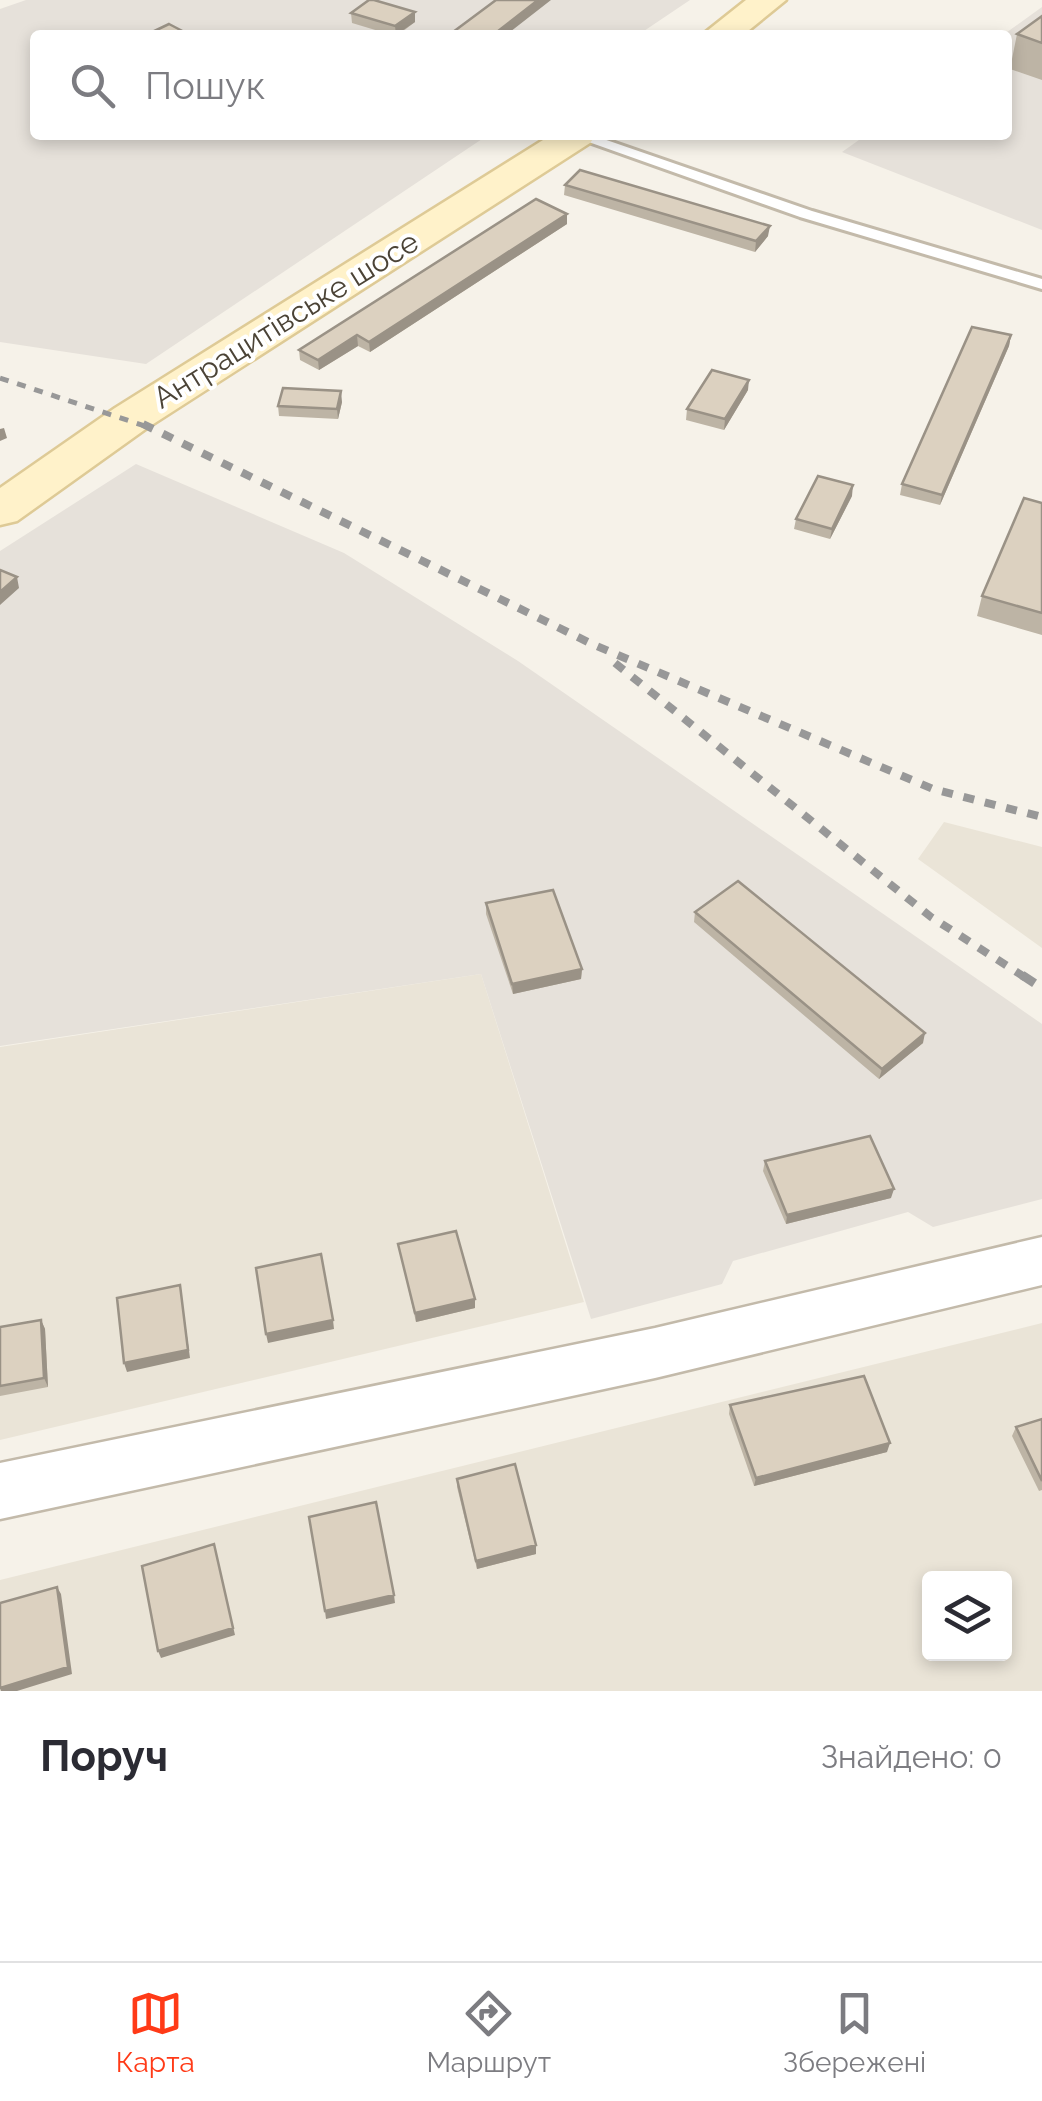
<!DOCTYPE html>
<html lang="uk">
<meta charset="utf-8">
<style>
:root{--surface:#fff;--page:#f7f7f7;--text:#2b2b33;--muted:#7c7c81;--line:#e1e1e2;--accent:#ff3a17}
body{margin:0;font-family:Raleway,sans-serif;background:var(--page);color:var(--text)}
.controls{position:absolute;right:30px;bottom:30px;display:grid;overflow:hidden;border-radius:10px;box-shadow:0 5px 15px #0003}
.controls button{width:90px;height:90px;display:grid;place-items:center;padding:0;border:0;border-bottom:2px solid var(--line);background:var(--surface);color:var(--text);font:50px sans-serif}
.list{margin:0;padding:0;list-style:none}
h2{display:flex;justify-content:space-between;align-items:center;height:130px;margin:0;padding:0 40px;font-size:42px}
h2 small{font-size:32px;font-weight:400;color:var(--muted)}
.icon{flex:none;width:55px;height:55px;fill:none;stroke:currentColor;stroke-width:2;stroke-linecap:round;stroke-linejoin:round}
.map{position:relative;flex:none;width:1042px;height:1691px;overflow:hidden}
.search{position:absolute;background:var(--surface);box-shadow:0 5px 15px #0003;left:30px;right:30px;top:30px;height:110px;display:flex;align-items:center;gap:25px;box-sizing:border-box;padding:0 35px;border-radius:10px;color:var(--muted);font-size:38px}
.sheet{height:270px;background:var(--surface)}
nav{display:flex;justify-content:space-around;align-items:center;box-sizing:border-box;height:140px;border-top:2px solid var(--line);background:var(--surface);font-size:28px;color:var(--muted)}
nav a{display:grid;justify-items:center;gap:5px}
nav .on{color:var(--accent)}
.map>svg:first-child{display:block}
.residential{fill:#eae4d7;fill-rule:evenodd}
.industrial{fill:#e6e1da}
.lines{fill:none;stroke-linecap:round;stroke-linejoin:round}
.lane-casing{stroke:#c3baaa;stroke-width:6}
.street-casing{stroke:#c3baaa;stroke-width:5}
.secondary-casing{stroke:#deca96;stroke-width:5}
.lane{fill:#fff;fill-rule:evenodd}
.street{fill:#fff;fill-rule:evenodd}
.secondary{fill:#fff2ca;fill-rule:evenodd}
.rail-far2{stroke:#989898;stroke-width:5;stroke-dasharray:9 9;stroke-linecap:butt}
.rail-far1{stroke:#989898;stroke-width:8;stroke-dasharray:11 11;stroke-linecap:butt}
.rail{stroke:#989898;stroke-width:9;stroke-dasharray:15 15;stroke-linecap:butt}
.wall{fill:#bdb4a5}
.shaded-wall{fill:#9a9286}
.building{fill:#dcd1c0;stroke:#9a9286;stroke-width:2.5}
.labels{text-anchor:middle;stroke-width:8;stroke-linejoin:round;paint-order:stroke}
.far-street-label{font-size:30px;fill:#4b4336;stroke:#fff}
</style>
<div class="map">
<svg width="1042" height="1691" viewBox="0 0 1042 1691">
<rect width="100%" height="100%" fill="#f6f2e9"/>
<path class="residential" d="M 944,822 L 1042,847 L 1042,948 L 918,859 Z
M 481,974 L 584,1302 L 0,1440 L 0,1047 Z
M 1042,1323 L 1042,1691 L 0,1691 L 0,1580 ZM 930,1578 L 1004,1578 L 1004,1654 L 930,1654 Z"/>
<path class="industrial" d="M 26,0 L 690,0 L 638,35 L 35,35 L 35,135 L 488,135 L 146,364 L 0,342 L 0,9 Z
M 1042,7 L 1042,230 L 842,152 L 866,135 L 1007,135 L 1007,35 L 1003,35 Z
M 136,464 L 344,553 L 518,661 L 1042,1024 L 1042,1199 L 933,1227 L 908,1212 L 733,1261 L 722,1284 L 591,1319 L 481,974 L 0,1046 L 0,551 Z"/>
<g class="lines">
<g class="lane-casing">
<path id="lane" d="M 569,135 L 592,135 L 812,211 L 1042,279 L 1042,289 L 800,217 Z"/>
</g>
<g class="street-casing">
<path id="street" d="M 1042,1237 L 1042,1285 L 655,1378 L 0,1519 L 0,1463 L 655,1328 Z"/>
</g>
<g class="secondary-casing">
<path id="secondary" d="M 746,0 L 786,0 L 743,35 L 702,35 Z
M 551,135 L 596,135 L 590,143 L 147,428 L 17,521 L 0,525 L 0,488 L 115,408 Z"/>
</g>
<use href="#lane" class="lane"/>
<use href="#street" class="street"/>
<use href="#secondary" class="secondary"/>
<path class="rail-far2" d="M 0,378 L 148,427"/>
<path class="rail-far1" d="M 143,424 L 592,644 L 933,789 L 1042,817
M 615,663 L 931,917 L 1026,978"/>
<path class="rail" d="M 1022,975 L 1042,988"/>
</g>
<path class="wall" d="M 351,13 L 415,22 L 398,35 L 392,35 L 352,23 Z
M 1042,16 L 1042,80 L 1010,69 L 1017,34 Z
M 565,185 L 768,236 L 755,252 L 564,195 Z
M 567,214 L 567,224 L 370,352 L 358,346 L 319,370 L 300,360 L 299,350 Z
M 1011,335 L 1009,346 L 940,505 L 900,495 L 902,484 Z
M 748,390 L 724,430 L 686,420 L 687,409 Z
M 342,402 L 338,419 L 279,416 L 278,406 Z
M 852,496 L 830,539 L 794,529 L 796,519 Z
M 1042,503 L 1042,635 L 977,616 L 982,596 Z
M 486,903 L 582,969 L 581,979 L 513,994 L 486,914 Z
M 695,912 L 923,1043 L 879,1079 L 694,922 Z
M 765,1161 L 891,1198 L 786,1224 L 763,1171 Z
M 398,1244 L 475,1299 L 475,1308 L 416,1322 Z
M 41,1320 L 45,1329 L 48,1387 L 0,1396 L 0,1327 Z
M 730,1405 L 887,1452 L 754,1486 L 729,1414 Z
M 1042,1419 L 1042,1490 L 1039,1491 L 1012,1436 L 1016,1427 Z
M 457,1479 L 536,1545 L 536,1554 L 477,1569 L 457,1487 Z"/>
<path class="shaded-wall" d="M 538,0 L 551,0 L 506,35 L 493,35 Z
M 415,12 L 415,22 L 396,35 L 395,26 Z
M 567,214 L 567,224 L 370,352 L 369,342 Z
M 770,226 L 768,236 L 755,252 L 756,241 Z
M 357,335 L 358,346 L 319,370 L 318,360 Z
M 1011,335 L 1009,346 L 940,505 L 942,495 Z
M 749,380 L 748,390 L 724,430 L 725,419 Z
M 341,391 L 342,402 L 338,419 L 337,409 Z
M 4,428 L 7,438 L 0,441 L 0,429 Z
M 853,485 L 852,496 L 830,539 L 832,529 Z
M 17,577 L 19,588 L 0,605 L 0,592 Z
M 582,969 L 581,979 L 513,994 L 512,984 Z
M 925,1033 L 923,1043 L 879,1079 L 882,1069 Z
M 894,1189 L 891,1198 L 786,1224 L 787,1215 Z
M 180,1285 L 190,1358 L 127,1372 L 124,1363 Z
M 475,1299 L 475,1308 L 416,1322 L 415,1313 Z
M 41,1320 L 45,1329 L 48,1387 L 44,1378 Z
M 333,1320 L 334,1329 L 268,1343 L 266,1334 Z
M 890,1443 L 887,1452 L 754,1486 L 756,1478 Z
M 536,1545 L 536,1554 L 477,1569 L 476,1561 Z
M 216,1552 L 235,1635 L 161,1658 L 158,1651 Z
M 57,1587 L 61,1594 L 72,1674 L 17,1691 L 1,1691 L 0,1688 Z
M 394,1595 L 395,1603 L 326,1619 L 325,1611 Z"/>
<path class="building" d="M 369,0 L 374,0 L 415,12 L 395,26 L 351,13 Z
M 496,0 L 538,0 L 493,35 L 449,35 Z
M 1042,16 L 1042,43 L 1017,34 Z
M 169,24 L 190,35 L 146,35 Z
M 580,170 L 770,226 L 756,241 L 565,185 Z
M 536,199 L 567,214 L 369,342 L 357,335 L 318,360 L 299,350 Z
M 972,327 L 1011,335 L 942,495 L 902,484 Z
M 712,370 L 749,380 L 725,419 L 687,409 Z
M 283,388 L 341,391 L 337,409 L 278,406 Z
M 818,476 L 853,485 L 832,529 L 796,519 Z
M 1024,498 L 1042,503 L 1042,613 L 982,596 Z
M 0,570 L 17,577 L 0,592 Z
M 738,881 L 925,1033 L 882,1069 L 695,912 Z
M 553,890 L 582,969 L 512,984 L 486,903 Z
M 870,1136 L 894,1189 L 787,1215 L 765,1161 Z
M 456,1231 L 475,1299 L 415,1313 L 398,1244 Z
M 321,1254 L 333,1320 L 266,1334 L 256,1268 Z
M 180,1285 L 188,1350 L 124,1363 L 117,1298 Z
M 41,1320 L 44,1378 L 0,1386 L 0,1327 Z
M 864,1376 L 890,1443 L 756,1478 L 730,1405 Z
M 1042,1419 L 1042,1481 L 1016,1427 Z
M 515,1464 L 536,1545 L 476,1561 L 457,1479 Z
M 376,1502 L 394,1595 L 325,1611 L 309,1517 Z
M 214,1544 L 233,1628 L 158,1651 L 142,1566 Z
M 57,1587 L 68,1667 L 0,1688 L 0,1603 Z"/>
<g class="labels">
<g class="far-street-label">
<text transform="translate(286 320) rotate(-32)" y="10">Антрацитівське шосе</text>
</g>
</g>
</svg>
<div class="controls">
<button><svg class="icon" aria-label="layers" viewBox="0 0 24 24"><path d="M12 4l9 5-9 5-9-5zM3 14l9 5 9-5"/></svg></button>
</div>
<div class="search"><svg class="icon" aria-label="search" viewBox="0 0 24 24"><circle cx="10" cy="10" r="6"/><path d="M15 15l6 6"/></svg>Пошук</div>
</div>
<section class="sheet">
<h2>Поруч<small>Знайдено: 0</small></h2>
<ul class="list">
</ul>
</section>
<nav>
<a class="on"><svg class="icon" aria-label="map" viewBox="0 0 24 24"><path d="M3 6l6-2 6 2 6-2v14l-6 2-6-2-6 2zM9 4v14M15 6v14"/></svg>Карта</a>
<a><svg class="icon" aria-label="directions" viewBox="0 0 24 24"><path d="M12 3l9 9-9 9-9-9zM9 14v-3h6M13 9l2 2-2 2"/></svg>Маршрут</a>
<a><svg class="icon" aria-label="saved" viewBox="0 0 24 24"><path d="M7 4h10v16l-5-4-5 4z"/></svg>Збережені</a>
</nav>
